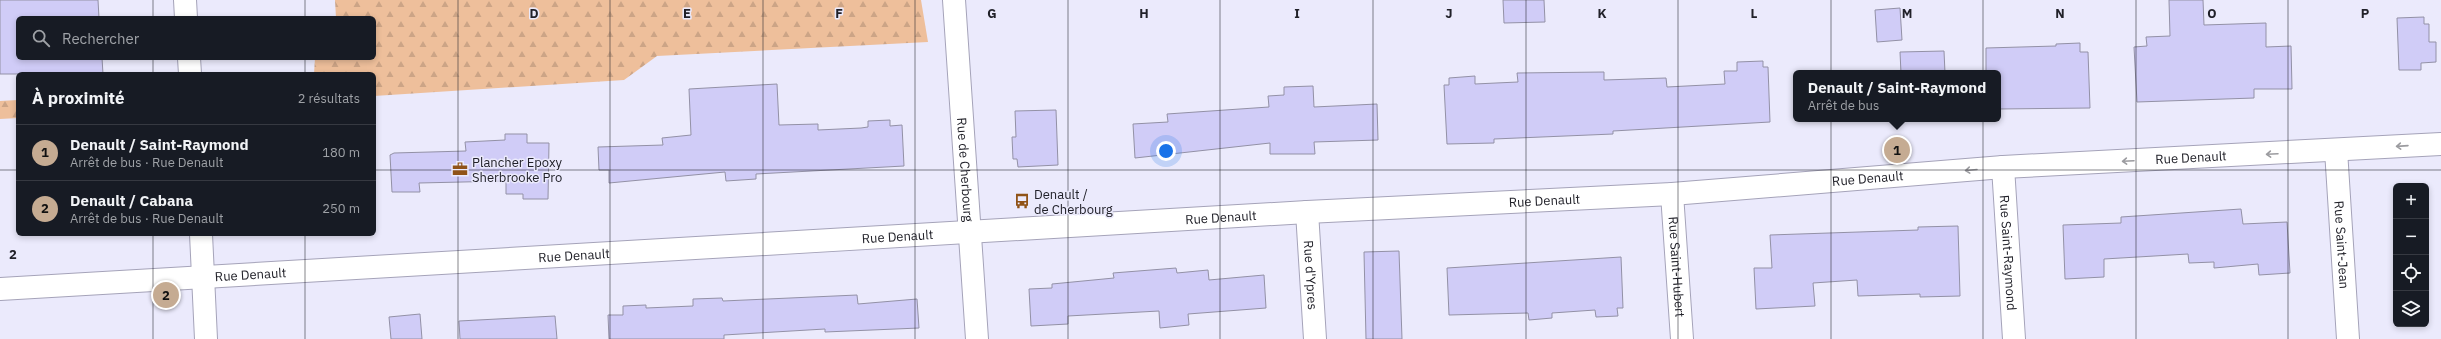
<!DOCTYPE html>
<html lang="fr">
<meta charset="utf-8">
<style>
:root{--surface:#171b24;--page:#242831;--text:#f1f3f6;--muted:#9ea1a6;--line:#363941;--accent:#c5ab92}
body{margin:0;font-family:"IBM Plex Sans",sans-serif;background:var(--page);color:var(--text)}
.controls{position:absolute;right:12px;bottom:12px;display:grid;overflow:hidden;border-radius:6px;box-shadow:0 2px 6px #0003}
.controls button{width:36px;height:36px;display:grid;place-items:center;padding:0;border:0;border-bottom:1px solid var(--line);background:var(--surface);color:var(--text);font:20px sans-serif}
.you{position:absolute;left:1166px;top:151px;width:14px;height:14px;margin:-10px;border:3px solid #fff;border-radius:50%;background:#1a73e8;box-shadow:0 0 0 6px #1a73e833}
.badge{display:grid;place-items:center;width:26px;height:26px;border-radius:50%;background:var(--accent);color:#111;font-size:13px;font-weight:700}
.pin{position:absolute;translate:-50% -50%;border:2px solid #fff;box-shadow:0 1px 4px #0006}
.popup{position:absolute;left:1793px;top:70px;width:208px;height:52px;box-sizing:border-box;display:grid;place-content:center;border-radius:6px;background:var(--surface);filter:drop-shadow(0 1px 3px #0005);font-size:13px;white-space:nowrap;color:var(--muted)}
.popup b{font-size:15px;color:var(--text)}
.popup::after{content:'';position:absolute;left:50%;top:100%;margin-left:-8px;border:8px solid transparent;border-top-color:var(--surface)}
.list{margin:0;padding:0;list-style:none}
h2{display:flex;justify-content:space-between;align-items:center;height:52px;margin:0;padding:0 16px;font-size:17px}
h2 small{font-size:13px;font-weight:400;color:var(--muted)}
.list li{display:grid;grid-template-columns:26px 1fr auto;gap:12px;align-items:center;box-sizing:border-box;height:56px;padding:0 16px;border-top:1px solid var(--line)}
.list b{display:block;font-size:15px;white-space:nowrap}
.list p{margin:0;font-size:13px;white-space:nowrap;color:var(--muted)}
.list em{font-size:13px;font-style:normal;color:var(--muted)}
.icon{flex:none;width:22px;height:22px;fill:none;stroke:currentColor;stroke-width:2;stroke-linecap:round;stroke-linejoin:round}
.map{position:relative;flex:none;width:2441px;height:339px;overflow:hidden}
.search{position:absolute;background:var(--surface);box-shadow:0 2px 6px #0003;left:16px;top:16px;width:360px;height:44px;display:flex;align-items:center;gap:10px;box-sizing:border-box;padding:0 14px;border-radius:6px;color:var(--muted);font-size:15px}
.panel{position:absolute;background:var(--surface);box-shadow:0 2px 6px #0003;left:16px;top:72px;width:360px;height:164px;border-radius:6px}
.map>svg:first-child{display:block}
.forest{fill:url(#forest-firs)}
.building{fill:#d0ccf7;stroke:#9391a6}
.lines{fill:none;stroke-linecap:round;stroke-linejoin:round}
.minor-casing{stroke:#a5a3b9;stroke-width:24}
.minor{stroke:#fff;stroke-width:22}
.oneway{stroke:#9b9b9f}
.grid{fill:none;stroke:#212129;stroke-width:1;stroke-opacity:0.55}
.labels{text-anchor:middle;stroke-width:3;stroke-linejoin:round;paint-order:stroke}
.street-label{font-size:13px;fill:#212129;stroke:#ebeafc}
.poi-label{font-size:13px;fill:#212129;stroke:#ebeafc;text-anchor:start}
.grid-label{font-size:13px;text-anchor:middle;font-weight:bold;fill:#212129;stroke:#ebeafc;stroke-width:3;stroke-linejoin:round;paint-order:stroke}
</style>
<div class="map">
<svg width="2441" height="339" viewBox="0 0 2441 339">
<defs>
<pattern id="forest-firs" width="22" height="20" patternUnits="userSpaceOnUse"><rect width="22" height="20" fill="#eebf9b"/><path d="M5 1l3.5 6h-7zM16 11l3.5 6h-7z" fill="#cca486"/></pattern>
</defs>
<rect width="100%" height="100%" fill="#ebeafc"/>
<path class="forest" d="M 335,0 L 921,0 L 928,42 L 657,56 L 624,80 L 374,96 L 374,74 L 314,74 L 315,58 L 374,58 L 374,18 L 336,18 Z
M 18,100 L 18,118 L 0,119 L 0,101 Z"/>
<path class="building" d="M 0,0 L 98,0 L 99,18 L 18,18 L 18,58 L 102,58 L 103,74 L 0,74 Z
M 1503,0 L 1544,0 L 1545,22 L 1504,23 Z
M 2169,0 L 2203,0 L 2204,25 L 2266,23 L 2266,47 L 2291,46 L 2292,89 L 2254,89 L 2254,98 L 2137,102 L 2134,47 L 2147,46 L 2146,37 L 2170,36 Z
M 1900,8 L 1902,40 L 1877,42 L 1875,10 Z
M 2424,17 L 2424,24 L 2429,24 L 2429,42 L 2436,42 L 2436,62 L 2421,63 L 2421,70 L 2399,70 L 2397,18 Z
M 2080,43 L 2080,52 L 2088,52 L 2090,108 L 1998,109 L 1998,73 L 1986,73 L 1986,48 L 2056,46 L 2056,44 Z
M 1944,51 L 1945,73 L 1901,73 L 1900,52 Z
M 1763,61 L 1763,67 L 1768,67 L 1770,122 L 1613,131 L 1613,134 L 1494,139 L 1494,143 L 1447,144 L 1444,85 L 1449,85 L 1449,78 L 1475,76 L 1475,84 L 1496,83 L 1518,82 L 1517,73 L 1604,72 L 1604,80 L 1666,78 L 1667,87 L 1725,84 L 1724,71 L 1737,71 L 1737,62 Z
M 777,84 L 779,125 L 818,124 L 818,130 L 861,128 L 868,127 L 868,121 L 890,120 L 890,126 L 902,125 L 904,166 L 756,174 L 756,179 L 726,181 L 725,172 L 609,183 L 609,170 L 599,170 L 598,147 L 663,145 L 662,138 L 691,135 L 689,89 Z
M 1313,86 L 1314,107 L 1377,104 L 1378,140 L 1314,142 L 1315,154 L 1270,154 L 1270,143 L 1135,158 L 1133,124 L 1168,122 L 1167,114 L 1269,107 L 1268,96 L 1284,95 L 1284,87 Z
M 1056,110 L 1058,165 L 1018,167 L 1017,159 L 1013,159 L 1012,137 L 1016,137 L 1015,111 Z
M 505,134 L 527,134 L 527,143 L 549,143 L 548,199 L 523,199 L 523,194 L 506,194 L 506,181 L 419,183 L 420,192 L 392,192 L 390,155 L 394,153 L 466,151 L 465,142 L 505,140 Z
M 2241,209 L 2243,224 L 2287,222 L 2290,273 L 2259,275 L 2258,264 L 2214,268 L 2214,262 L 2189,263 L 2188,254 L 2104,259 L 2104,277 L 2065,279 L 2063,225 L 2121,223 L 2121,217 Z
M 1958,226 L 1960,296 L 1920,297 L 1920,294 L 1858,296 L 1857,280 L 1813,283 L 1815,306 L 1756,309 L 1754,268 L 1772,268 L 1770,235 L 1918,230 L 1918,227 Z
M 1399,251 L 1402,339 L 1366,339 L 1364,252 Z
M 1621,257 L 1623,308 L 1617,308 L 1618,316 L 1596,317 L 1595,310 L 1552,313 L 1552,318 L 1529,320 L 1528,313 L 1449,315 L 1447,268 Z
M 1176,268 L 1177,273 L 1208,270 L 1209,280 L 1264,275 L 1266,308 L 1188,314 L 1189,325 L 1160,328 L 1159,311 L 1068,316 L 1068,324 L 1031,326 L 1029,289 L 1052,288 L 1052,284 L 1114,278 L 1113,273 Z
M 857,295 L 858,304 L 917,299 L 919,328 L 825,332 L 825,329 L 724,335 L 724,339 L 609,339 L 608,315 L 623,315 L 623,306 L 646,305 L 646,308 L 693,306 L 693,299 L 722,298 L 723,301 Z
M 420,314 L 422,339 L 391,339 L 389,317 Z
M 555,316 L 557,339 L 460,339 L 459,321 Z"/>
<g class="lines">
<g class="minor-casing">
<g id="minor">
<path d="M 185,0 L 186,18"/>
<path id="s1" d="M 954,0 L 977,339"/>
<path d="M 189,58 L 190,74"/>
<path id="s2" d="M 2336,150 L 2348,339"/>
<path id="s3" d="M 2003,167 L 2014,339"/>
<path id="s4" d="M 1672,194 L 1682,339"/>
<path id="s5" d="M 1307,212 L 1315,339"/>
<path d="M 201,234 L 206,339"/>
<path id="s6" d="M 0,289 L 1307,212 L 1672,194 L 2003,167 L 2441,144"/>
</g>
</g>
<use href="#minor" class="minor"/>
</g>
<defs><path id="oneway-shaft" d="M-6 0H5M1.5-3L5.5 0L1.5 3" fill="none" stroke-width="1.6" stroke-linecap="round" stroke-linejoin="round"/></defs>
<g class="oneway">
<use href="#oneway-shaft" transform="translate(2402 146) rotate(176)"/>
<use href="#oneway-shaft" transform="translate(2272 154) rotate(177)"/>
<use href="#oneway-shaft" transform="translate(2128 161) rotate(177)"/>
<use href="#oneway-shaft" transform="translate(1971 170) rotate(175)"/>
</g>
<path class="grid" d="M 153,0 L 153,18M 305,0 L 305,18M 458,0 L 458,339M 610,0 L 610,339M 763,0 L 763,339M 915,0 L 915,339M 1068,0 L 1068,339M 1220,0 L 1220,339M 1373,0 L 1373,339M 1526,0 L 1526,339M 1678,0 L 1678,339M 1831,0 L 1831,339M 1983,0 L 1983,339M 2136,0 L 2136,339M 2288,0 L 2288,339M 153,58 L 153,74M 305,58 L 305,74M 0,170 L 18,170M 374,170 L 2441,170M 153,234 L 153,339M 305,234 L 305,339"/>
<defs>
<g id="office-bare" transform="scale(1.2)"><path d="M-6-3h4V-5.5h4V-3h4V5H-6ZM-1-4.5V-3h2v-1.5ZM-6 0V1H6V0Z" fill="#905317" stroke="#ebeafc" stroke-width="2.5" paint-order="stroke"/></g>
<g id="bus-bare" transform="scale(1.2)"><path d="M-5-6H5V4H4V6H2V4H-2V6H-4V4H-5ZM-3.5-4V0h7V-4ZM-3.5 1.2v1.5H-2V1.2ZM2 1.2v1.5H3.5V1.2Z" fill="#905317" stroke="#ebeafc" stroke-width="2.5" paint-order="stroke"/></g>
</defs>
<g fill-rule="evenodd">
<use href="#office-bare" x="460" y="169"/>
<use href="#bus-bare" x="1022" y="201"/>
</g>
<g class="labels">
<g class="street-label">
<text dy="5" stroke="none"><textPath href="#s6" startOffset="2195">Rue Denault</textPath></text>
<text dy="5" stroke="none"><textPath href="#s1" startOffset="170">Rue de Cherbourg</textPath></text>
<text dy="5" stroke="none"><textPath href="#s6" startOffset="1871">Rue Denault</textPath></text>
<text dy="5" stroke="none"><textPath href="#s6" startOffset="1547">Rue Denault</textPath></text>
<text dy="5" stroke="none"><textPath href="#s6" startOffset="1223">Rue Denault</textPath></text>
<text dy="5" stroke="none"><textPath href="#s6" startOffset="899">Rue Denault</textPath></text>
<text dy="5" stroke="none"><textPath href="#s2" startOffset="95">Rue Saint-Jean</textPath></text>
<text dy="5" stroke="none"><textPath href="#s3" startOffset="86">Rue Saint-Raymond</textPath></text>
<text dy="5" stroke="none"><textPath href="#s6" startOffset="575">Rue Denault</textPath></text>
<text dy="5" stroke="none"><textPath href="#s4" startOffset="73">Rue Saint-Hubert</textPath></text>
<text dy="5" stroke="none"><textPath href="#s6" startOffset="251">Rue Denault</textPath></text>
<text dy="5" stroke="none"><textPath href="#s5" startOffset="63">Rue d'Ypres</textPath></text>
</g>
<g class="poi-label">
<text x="472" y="167">Plancher Epoxy<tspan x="472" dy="15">Sherbrooke Pro</tspan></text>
<text x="1034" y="199">Denault /<tspan x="1034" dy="15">de Cherbourg</tspan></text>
</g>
</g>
<g class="grid-label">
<text x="534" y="18">D</text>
<text x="687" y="18">E</text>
<text x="839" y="18">F</text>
<text x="992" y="18">G</text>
<text x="1144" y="18">H</text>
<text x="1297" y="18">I</text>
<text x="1449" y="18">J</text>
<text x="1602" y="18">K</text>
<text x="1754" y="18">L</text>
<text x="1907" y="18">M</text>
<text x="2060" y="18">N</text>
<text x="2212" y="18">O</text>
<text x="2365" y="18">P</text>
<text x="13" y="259">2</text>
</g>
</svg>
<div class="controls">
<button>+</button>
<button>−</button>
<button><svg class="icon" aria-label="locate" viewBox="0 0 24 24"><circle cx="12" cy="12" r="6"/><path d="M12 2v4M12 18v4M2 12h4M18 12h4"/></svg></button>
<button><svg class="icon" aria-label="layers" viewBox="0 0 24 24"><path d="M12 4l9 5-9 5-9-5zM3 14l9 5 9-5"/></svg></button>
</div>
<div class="you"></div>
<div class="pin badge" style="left:1897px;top:150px">1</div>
<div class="popup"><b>Denault / Saint-Raymond</b>Arrêt de bus</div>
<div class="pin badge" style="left:166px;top:295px">2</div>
<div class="search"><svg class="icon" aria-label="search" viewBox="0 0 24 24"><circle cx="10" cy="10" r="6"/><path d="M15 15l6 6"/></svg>Rechercher</div>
<section class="panel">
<h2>À proximité<small>2 résultats</small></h2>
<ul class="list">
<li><span class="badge">1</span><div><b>Denault / Saint-Raymond</b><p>Arrêt de bus · Rue Denault</p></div><em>180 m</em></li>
<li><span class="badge">2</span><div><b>Denault / Cabana</b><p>Arrêt de bus · Rue Denault</p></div><em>250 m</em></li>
</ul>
</section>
</div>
